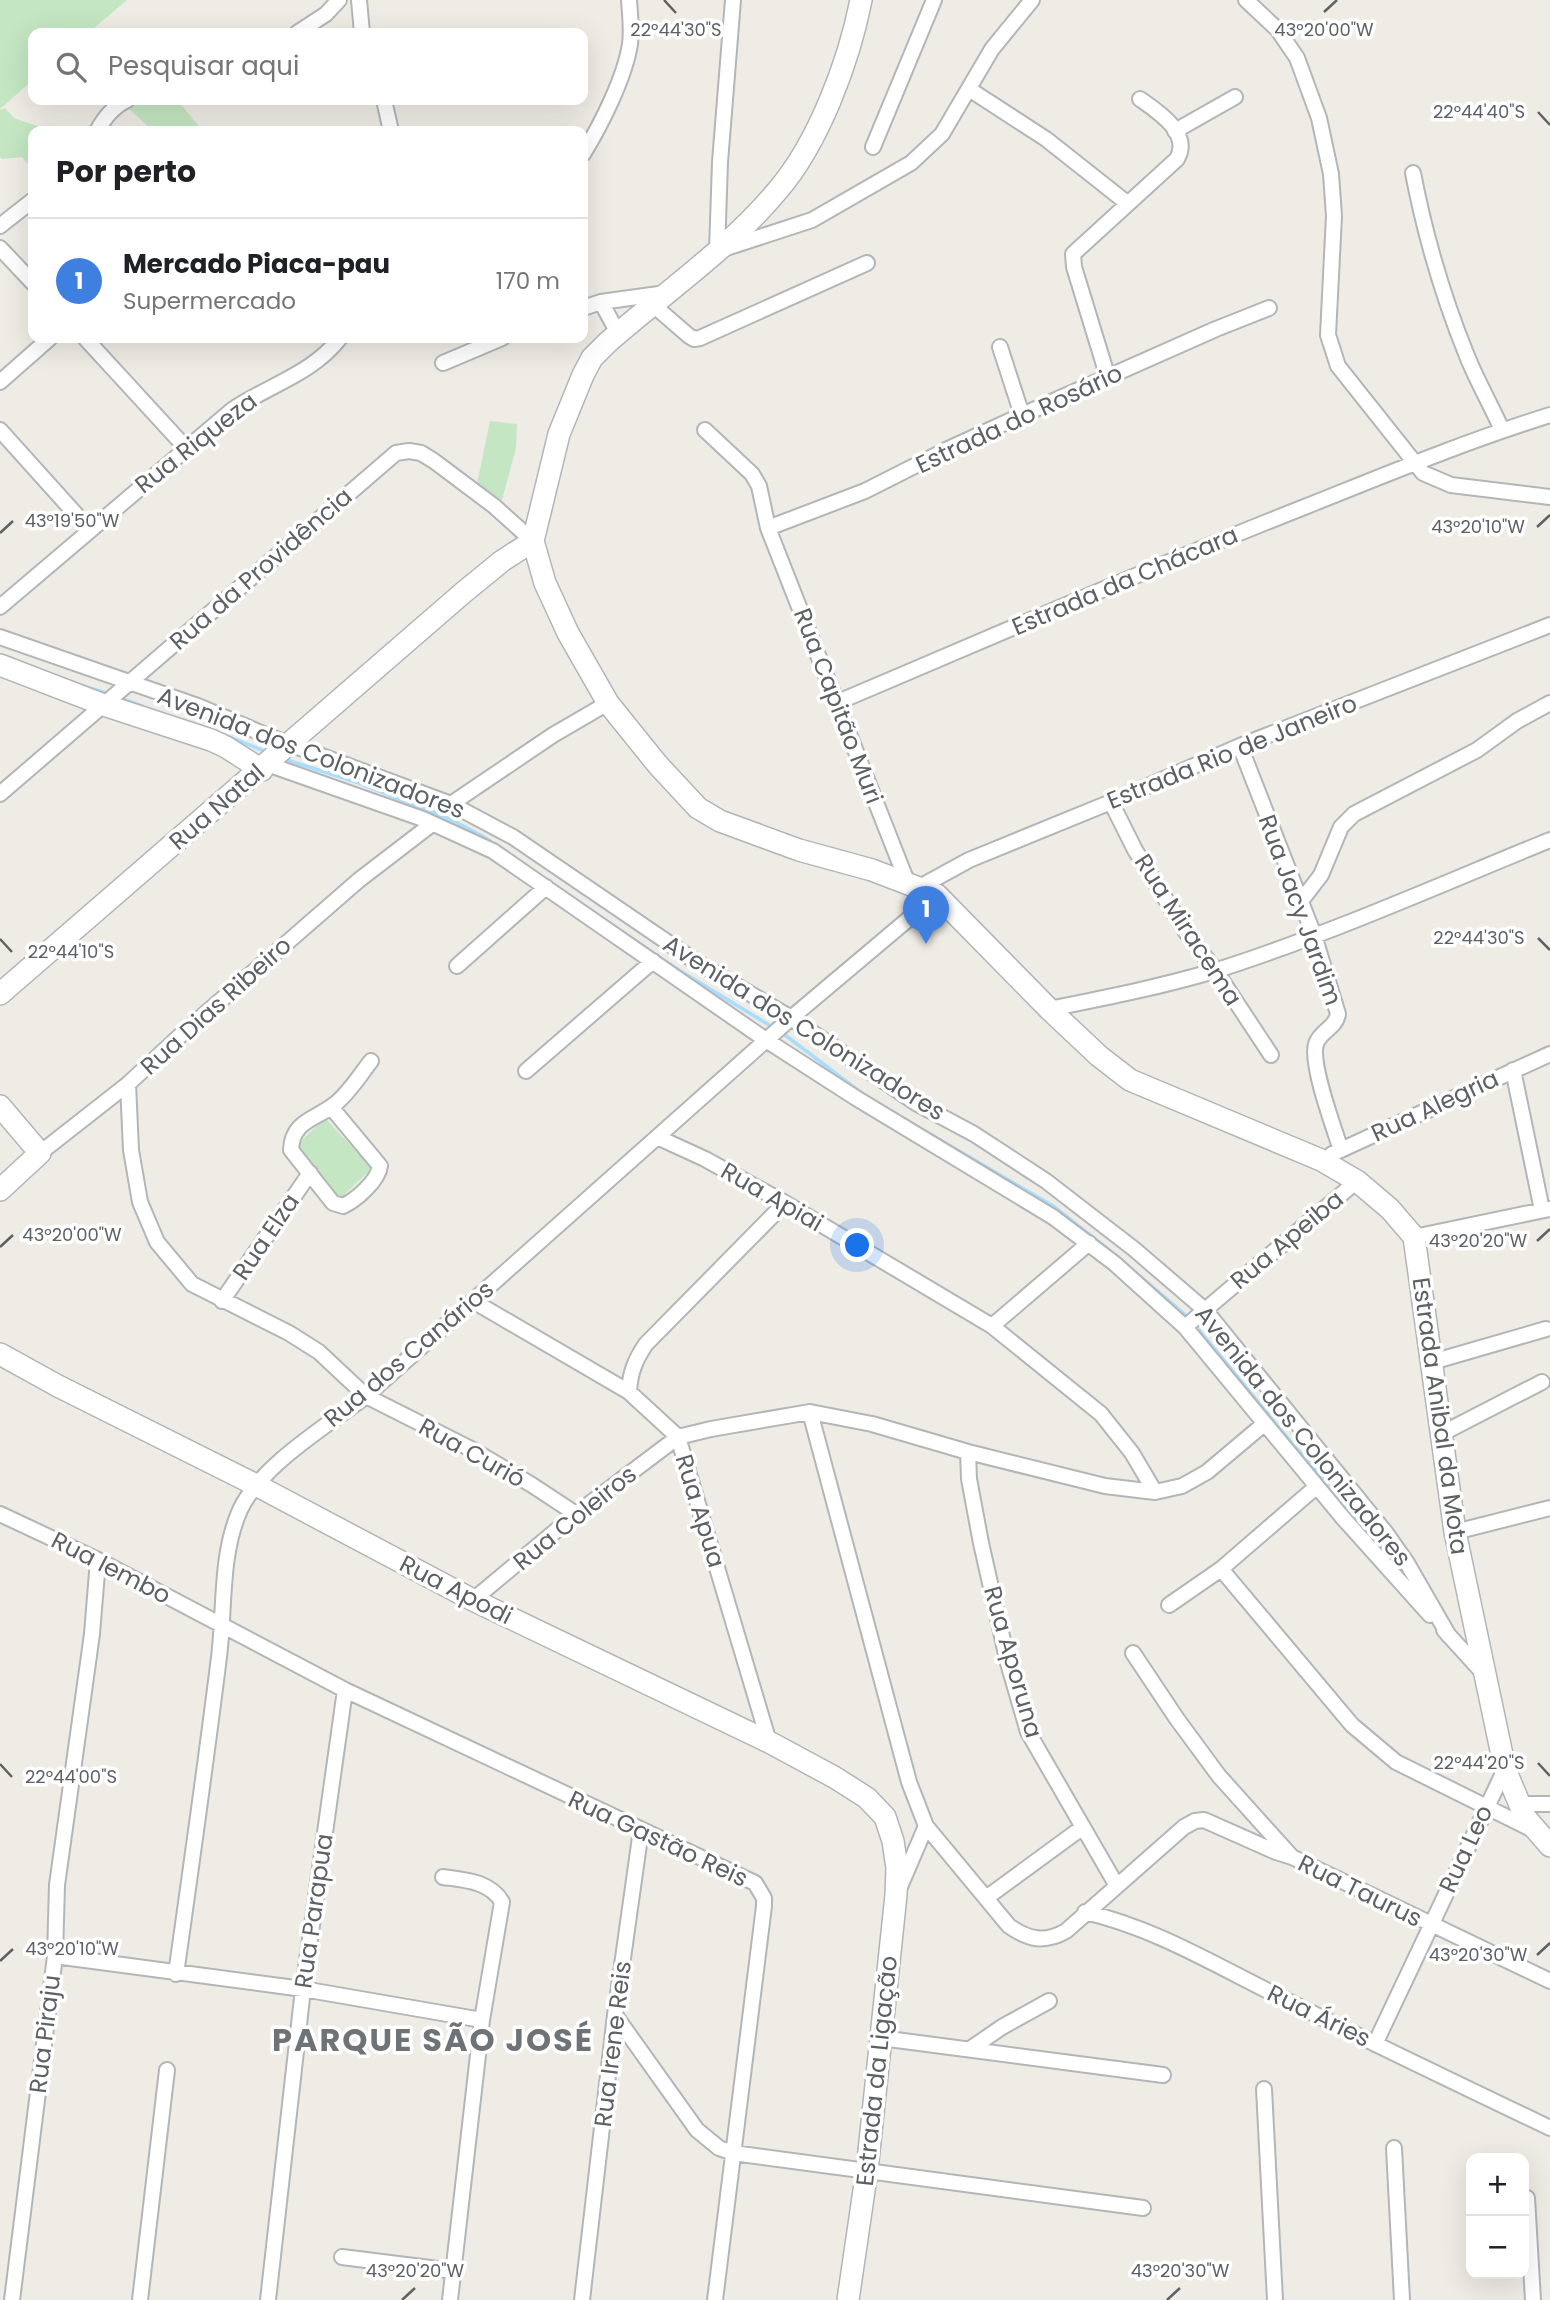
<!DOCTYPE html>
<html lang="pt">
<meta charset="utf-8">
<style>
:root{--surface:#fff;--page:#f2f2f2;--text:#202124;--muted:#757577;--line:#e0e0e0;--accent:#e63734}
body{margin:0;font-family:Poppins,sans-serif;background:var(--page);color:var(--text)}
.controls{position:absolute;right:21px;bottom:21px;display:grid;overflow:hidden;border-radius:14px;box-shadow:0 7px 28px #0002}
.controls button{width:63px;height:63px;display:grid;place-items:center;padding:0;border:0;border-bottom:2px solid var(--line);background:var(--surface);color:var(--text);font:35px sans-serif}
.you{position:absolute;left:858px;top:1246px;width:24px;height:24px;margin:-18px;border:5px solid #fff;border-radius:50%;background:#1a73e8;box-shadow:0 0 0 10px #1a73e833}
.badge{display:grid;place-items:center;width:46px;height:46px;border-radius:50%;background:var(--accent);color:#fff;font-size:23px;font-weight:700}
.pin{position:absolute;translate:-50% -58px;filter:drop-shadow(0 2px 4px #0008)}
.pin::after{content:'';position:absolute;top:37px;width:24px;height:21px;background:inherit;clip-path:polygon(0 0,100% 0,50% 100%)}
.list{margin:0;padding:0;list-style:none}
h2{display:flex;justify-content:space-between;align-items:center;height:91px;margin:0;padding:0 28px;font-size:30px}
h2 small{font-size:23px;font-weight:400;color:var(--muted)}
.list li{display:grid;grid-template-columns:46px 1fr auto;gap:21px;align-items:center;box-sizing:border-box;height:126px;padding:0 28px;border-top:2px solid var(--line)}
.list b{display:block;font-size:26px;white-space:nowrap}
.list p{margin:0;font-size:23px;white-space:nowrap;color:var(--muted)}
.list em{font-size:23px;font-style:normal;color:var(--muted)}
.icon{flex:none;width:38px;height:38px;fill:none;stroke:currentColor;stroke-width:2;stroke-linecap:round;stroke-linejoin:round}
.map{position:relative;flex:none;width:1550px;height:2300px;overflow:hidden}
.search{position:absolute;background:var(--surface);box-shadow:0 7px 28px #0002;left:28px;top:28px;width:560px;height:77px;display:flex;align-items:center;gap:18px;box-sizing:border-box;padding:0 24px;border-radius:14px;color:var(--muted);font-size:26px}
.panel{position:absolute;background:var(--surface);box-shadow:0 7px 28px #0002;left:28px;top:126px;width:560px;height:217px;border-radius:14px}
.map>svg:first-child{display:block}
.green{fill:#c4e6c2}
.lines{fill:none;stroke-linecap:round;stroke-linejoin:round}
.stream{stroke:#a7ddfd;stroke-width:3.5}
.street-casing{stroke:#b2b6b9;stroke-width:18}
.secondary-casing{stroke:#b1b5b9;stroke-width:24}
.street{stroke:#fff;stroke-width:14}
.secondary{stroke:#fff;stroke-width:21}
.ticks{fill:none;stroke:#5d6165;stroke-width:2.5}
.labels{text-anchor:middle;stroke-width:7;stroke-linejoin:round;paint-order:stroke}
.street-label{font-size:24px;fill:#5d6165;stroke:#fff}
.district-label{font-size:32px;font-weight:bold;letter-spacing:2px;fill:#6e7377;stroke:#fff}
.ticks-label{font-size:18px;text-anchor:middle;fill:#5d6165;stroke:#fff;stroke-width:7;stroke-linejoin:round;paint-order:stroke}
</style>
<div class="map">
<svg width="1550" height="2300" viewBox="0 0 1550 2300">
<rect width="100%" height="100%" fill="#efece5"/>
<path class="green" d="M 0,0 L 127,0 L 88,33 L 33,33 L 33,80 L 0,109 Z
M 133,100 L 177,100 L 203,131 L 153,131 L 125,105 Z
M 5,108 L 14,118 L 51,131 L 33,131 L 33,170 L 22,157 L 2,159 L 0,157 L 0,110 Z
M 490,421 L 517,424 L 516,448 L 502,500 L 477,484 Z
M 325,1118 L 372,1168 L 341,1198 L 294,1148 Z"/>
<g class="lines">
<path class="stream" d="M 80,685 L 109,694
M 120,698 L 142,706
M 222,734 L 267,752
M 284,759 L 359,783 L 452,820 L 484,837 L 674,967 L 774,1028
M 781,1032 L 867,1097
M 901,1117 L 1053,1206 L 1109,1250
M 1120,1259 L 1189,1318
M 1194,1324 L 1296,1448 L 1392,1557"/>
<g class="street-casing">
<path id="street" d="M 359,0 L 362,33
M 733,0 L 720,162 L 717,251 L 812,220 L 911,163 L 942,134 L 992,49 L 1032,0
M 1246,0 L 1278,30 L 1297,58 L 1319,118 L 1331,174 L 1334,216 L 1328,335 L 1338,366 L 1423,473 L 1451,485 L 1550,497
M 297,33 L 326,14 L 339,0
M 969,89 L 1046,139 L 1127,203
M 384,100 L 391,131
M 97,131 C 105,117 113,107 127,100
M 1175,131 L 1235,97
M 873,147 L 934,0
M 583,154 C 601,125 625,77 630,44 C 632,29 630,15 629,0
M 1413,173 C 1425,235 1443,297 1467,356 C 1477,381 1491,405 1502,430
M 0,226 L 33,200
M 0,248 L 33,283
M 601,302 L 618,333
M 652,304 L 689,336 L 694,339 L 700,338 L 867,263
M 583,308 L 601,302 L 666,293
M 85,338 L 186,448
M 1000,347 L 1022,415
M 443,363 L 502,338
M 1108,378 L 1074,267 L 1073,254 L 1177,159 C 1192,133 1157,111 1140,99
M 0,382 L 50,338
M 0,430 L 90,530
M 705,430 L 752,474 L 759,486 L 768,528 L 908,884
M 768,528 L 865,491 L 948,449 L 1022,415 L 1216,329 L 1269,308
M 0,607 L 232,410 C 269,385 312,374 340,338
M 0,637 L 198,706 L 268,736 L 451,804 L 513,837 L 695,961 L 791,1018 L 916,1103 L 974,1134 L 1046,1181 L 1134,1249 L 1205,1310 L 1386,1533 L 1407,1563 L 1449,1636
M 838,702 C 994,636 1149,568 1307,506 C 1387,474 1467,441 1550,415
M 1240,746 L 1314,935 L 1338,1014 C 1336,1028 1320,1031 1316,1044 C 1310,1064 1334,1128 1341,1150
M 267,764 L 423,819 L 493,851 L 766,1040 L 856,1098 L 1053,1217 L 1114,1263 L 1185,1327 L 1343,1518 L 1430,1615
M 0,794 L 396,453 L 409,451 L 421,453 L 434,461 L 494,506 L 533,541
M 1111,802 L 1135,850 L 1186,932 L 1215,970 L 1271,1055
M 451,804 L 553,735 L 608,703
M 918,888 L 969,860 L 1111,802 L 1240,746 L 1550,625
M 1301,901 L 1321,875 L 1341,827 L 1354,814 L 1477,750 L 1517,721 L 1550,703
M 457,966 L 546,887
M 1049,1009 C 1104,998 1160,987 1214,971 C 1328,935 1439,885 1550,840
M 1513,1070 L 1542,1210
M 526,1071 L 653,961
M 128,1084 L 131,1150 L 140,1202 L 157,1242 L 192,1284 L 289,1333 L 319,1352 L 366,1396 L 473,1450 L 532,1485 L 576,1514
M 331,1107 L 380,1166 C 378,1181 356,1200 343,1206 L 333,1203 L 291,1150 C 292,1120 317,1119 335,1104 C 349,1093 360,1075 371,1061
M 657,1137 L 705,1159 L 785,1203 L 992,1326 L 1101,1414 L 1132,1453 L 1155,1492
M 40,1153 L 128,1084 L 182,1034 L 359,880 L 432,824
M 1332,1154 L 1550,1054
M 1414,1237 L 1549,1209
M 222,1301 L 310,1173
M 473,1301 L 629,1392 L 678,1437 L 769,1742
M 992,1326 L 1089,1243
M 1185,1327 L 1357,1181
M 1432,1362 L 1546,1329
M 629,1392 C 630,1373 635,1360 646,1344 L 785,1203
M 810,1412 L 909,1782 L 926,1826 L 899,1889
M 1441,1434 L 1542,1382
M 968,1452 L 969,1479 L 981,1543 L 1008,1663 L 1028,1732 L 1117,1886
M 0,1514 L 98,1560 L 345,1690 L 755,1883 L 764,1898 L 764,1906 L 715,2300
M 1455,1532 L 1550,1508
M 1221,1569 L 1352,1725 L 1396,1762 L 1531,1829
M 473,1600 L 576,1514 L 678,1437 L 711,1429 L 810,1412 L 872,1424 L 968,1452 L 1105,1486 L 1155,1492 L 1182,1486 L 1207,1472 L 1264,1424
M 1169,1605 L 1221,1569 L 1316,1487
M 1444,1630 L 1484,1674
M 1133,1653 L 1177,1719 L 1219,1776 L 1291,1856
M 1518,1804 L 1550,1804
M 926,1826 L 1009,1926 C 1029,1940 1045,1943 1066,1931 L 1184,1827 L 1195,1821 L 1204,1820 L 1276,1852 L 1292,1857 L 1550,1981
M 443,1877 C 464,1880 490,1881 502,1902 L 482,2020 L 450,2300
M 986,1898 L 1083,1827
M 1085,1912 C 1155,1928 1217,1966 1280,1997 C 1370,2042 1460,2085 1550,2128
M 55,1956 L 303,1989 L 482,2020
M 176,1974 C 191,1868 206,1762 219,1657 C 225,1608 220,1555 240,1510 C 261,1465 327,1426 366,1396 L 791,1018 L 937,895
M 615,2015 L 697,2130 L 719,2148 L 733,2153 L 1143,2208
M 881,2038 L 1163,2075
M 1375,2044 L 1505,1769
M 970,2049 L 1002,2027 L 1049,2001
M 1264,2089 L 1275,2300
M 1394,2148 L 1402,2300
M 1527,2198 L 1533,2300
M 342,2257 L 454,2271
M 12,2300 L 55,1956 L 57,1885 L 92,1634 L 98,1560
M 140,2300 L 167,2070
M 268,2300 L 303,1989 L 345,1690
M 582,2300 L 615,2015 L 641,1830"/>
</g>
<g class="secondary-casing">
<path id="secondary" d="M 861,0 C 849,61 819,142 778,190 C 730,248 664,293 607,343 L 592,358 L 583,375 L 559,434 L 533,541 L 545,583 L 568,633 L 608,703 L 658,765 L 698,808 L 720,821 L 799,850 L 872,870 L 937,895 L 1049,1009 L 1099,1056 L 1130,1080 L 1321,1160 L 1357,1181 L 1390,1209 L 1414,1237 L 1455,1532 L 1505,1769 L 1525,1817 L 1550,1846
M 0,665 L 104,705 L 211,740 L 226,747 L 262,770
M 0,994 L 464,592 L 502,561 L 533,541
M 0,1106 L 40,1153 L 0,1190
M 0,1354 L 58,1386 L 256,1485 L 473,1600 L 769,1742 L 834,1777 L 867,1798 L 885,1817 L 893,1841 L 897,1868 L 896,1895 L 867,2170 L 848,2300"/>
</g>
<use href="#street" class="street"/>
<use href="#secondary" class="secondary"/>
</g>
<path class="ticks" d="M 664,0 L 676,13M 1324,12 L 1337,0M 1538,112 L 1550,125M 1537,527 L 1550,515M 0,533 L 13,521M 1538,938 L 1550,950M 0,939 L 12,952M 1537,1241 L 1550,1229M 0,1247 L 13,1235M 1538,1763 L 1550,1776M 0,1764 L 12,1777M 1537,1955 L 1550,1943M 0,1961 L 13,1949M 402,2300 L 415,2288M 1167,2300 L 1180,2288"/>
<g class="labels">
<g class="street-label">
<text transform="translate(1019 419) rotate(-25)" y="8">Estrada do Rosário</text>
<text transform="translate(196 443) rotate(-38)" y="8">Rua Riqueza</text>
<text transform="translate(261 569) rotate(-41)" y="8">Rua da Providência</text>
<text transform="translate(1125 581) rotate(-23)" y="8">Estrada da Chácara</text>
<text transform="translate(838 706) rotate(69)" y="8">Rua Capitão Muri</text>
<text transform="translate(1232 752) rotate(-22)" y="8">Estrada Rio de Janeiro</text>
<text transform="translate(311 753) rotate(21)" y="8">Avenida dos Colonizadores</text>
<text transform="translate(217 807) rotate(-41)" y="8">Rua Natal</text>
<text transform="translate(1300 910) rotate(70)" y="8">Rua Jacy Jardim</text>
<text transform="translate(1188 930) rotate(57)" y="8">Rua Miracema</text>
<text transform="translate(216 1006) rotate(-42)" y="8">Rua Dias Ribeiro</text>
<text transform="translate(804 1028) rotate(32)" y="8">Avenida dos Colonizadores</text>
<text transform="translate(1435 1106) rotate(-25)" y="8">Rua Alegria</text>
<text transform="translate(772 1197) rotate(30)" y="8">Rua Apiai</text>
<text transform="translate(266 1237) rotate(-56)" y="8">Rua Elza</text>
<text transform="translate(1287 1240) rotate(-40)" y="8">Rua Apeiba</text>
<text transform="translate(409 1354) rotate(-40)" y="8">Rua dos Canários</text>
<text transform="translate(1440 1416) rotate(82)" y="8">Estrada Anibal da Mota</text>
<text transform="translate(1303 1436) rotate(51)" y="8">Avenida dos Colonizadores</text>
<text transform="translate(472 1453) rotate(29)" y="8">Rua Curió</text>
<text transform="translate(700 1511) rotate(73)" y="8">Rua Apua</text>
<text transform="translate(575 1518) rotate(-39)" y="8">Rua Coleiros</text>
<text transform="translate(111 1568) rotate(27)" y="8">Rua Iembo</text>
<text transform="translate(456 1590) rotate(27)" y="8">Rua Apodi</text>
<text transform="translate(1013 1662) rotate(74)" y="8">Rua Aporuna</text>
<text transform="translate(658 1839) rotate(25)" y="8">Rua Gastão Reis</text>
<text transform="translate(1466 1849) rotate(-65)" y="8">Rua Leo</text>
<text transform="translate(1360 1891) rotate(26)" y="8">Rua Taurus</text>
<text transform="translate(314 1911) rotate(-82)" y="8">Rua Parapua</text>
<text transform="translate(1319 2016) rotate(26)" y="8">Rua Áries</text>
<text transform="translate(45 2034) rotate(-83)" y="8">Rua Piraju</text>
<text transform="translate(613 2044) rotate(-83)" y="8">Rua Irene Reis</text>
<text transform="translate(877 2071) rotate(-84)" y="8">Estrada da Ligação</text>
</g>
<g class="district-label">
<text x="433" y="2051">PARQUE SÃO JOSÉ</text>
</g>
</g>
<g class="ticks-label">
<text x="1324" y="36">43°20'00"W</text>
<text x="676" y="36">22°44'30"S</text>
<text x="1479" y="118">22°44'40"S</text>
<text x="72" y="527">43°19'50"W</text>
<text x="1478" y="533">43°20'10"W</text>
<text x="1479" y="944">22°44'30"S</text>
<text x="71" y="958">22°44'10"S</text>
<text x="72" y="1241">43°20'00"W</text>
<text x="1478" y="1247">43°20'20"W</text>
<text x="1479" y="1769">22°44'20"S</text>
<text x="71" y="1783">22°44'00"S</text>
<text x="72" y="1955">43°20'10"W</text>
<text x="1478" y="1961">43°20'30"W</text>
<text x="415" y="2277">43°20'20"W</text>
<text x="1180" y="2277">43°20'30"W</text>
</g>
</svg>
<div class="controls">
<button>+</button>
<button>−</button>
</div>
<div class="you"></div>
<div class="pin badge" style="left:926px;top:944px;background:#3f7fe0">1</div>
<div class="search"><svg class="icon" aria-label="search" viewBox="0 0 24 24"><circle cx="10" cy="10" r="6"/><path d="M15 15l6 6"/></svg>Pesquisar aqui</div>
<section class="panel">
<h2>Por perto<small></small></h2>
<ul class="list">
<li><span class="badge" style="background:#3f7fe0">1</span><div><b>Mercado Piaca-pau</b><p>Supermercado</p></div><em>170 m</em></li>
</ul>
</section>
</div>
